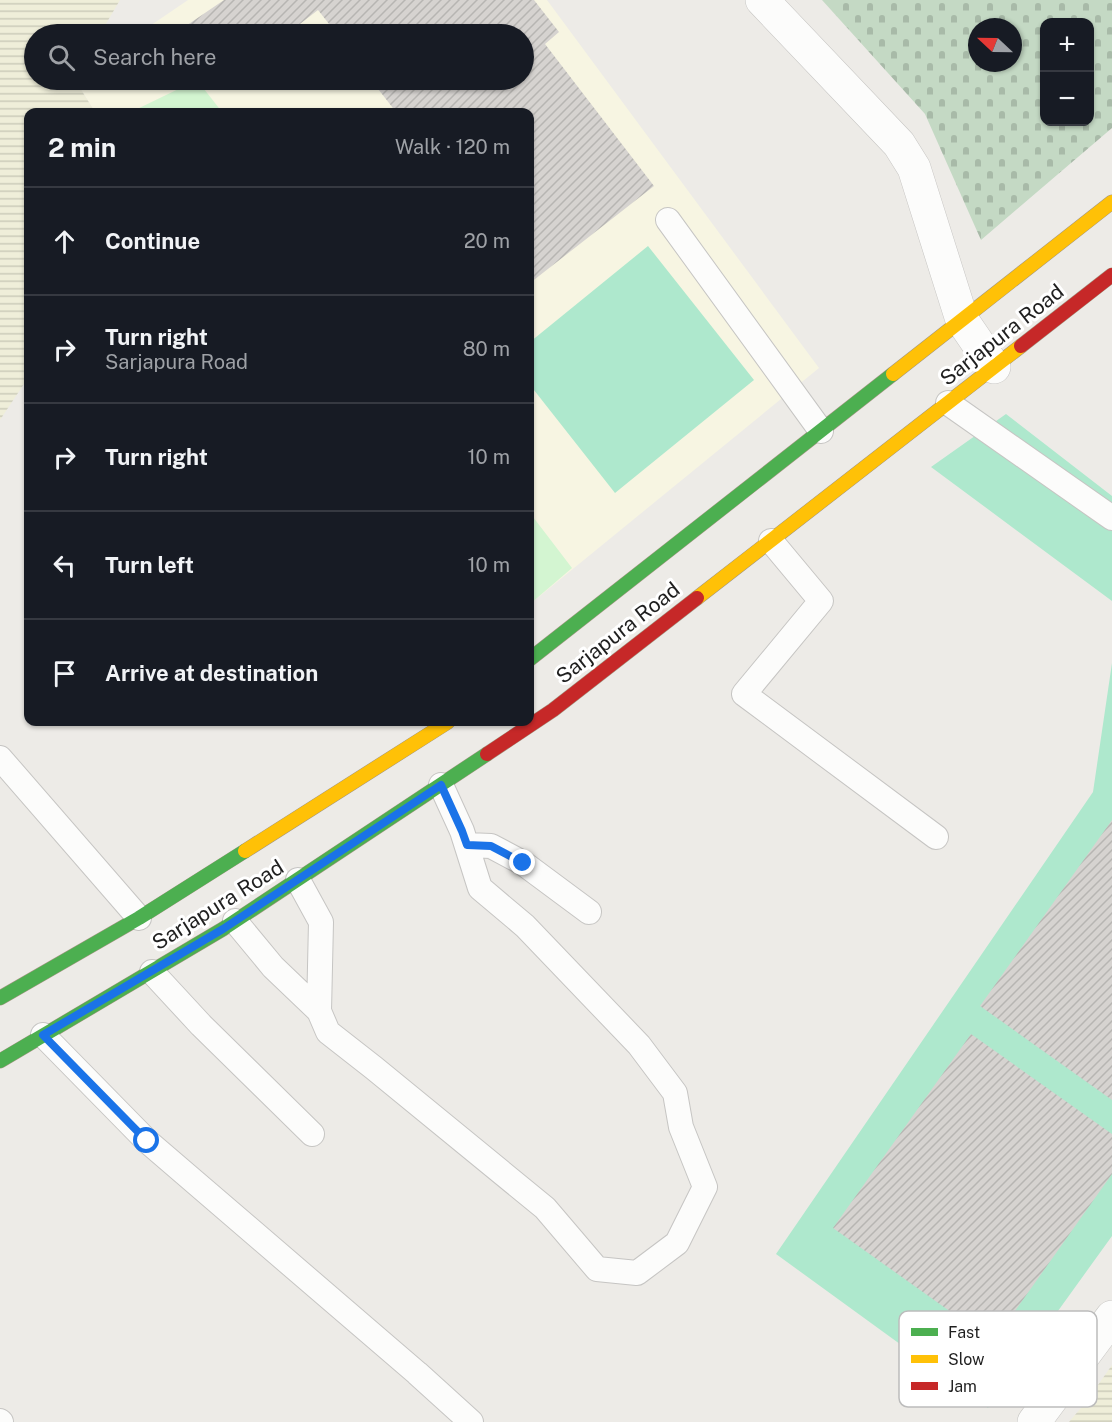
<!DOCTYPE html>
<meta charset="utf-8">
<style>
:root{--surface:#171b24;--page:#242831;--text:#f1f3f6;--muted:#9ea1a6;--line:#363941}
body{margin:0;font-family:"Public Sans",sans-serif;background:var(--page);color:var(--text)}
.controls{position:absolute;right:18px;top:18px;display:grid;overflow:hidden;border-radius:12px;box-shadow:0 2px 4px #0004}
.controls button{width:54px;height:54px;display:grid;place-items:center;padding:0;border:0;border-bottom:2px solid var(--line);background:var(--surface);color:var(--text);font:30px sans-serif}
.compass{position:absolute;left:968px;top:18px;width:54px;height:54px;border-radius:50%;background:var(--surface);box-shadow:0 2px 4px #0004;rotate:292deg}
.stop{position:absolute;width:18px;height:18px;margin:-14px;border:4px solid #1a73e8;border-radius:50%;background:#fff}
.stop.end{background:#1a73e8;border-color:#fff;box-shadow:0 2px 6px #0008}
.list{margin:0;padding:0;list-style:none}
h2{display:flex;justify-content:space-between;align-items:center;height:78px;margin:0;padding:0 24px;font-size:26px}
h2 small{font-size:20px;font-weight:400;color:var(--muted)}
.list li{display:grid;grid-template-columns:39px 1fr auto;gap:18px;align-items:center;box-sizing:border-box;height:108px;padding:0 24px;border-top:2px solid var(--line)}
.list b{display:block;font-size:22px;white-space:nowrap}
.list p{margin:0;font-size:20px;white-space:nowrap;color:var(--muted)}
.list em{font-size:20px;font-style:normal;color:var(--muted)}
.icon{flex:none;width:33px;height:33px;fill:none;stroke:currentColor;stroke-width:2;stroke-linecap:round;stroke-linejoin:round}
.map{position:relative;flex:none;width:1112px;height:1422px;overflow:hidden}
.search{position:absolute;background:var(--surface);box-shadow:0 2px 4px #0004;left:24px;top:24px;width:510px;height:66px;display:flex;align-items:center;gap:15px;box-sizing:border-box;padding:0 21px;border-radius:33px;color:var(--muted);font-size:22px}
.panel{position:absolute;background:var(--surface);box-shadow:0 2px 4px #0004;left:24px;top:108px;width:510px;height:618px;border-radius:12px}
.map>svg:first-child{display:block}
.education{fill:#f7f5e2}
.farmland{fill:url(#farmland-rules)}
.cemetery{fill:url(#cemetery-stones);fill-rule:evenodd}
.park{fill:#d3f5d1}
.pitch{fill:#aee8cd}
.building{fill:url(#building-hatch)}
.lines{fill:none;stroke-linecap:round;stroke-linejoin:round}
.lane-casing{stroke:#c6c5c3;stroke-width:26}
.street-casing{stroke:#c6c5c3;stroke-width:34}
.fast-casing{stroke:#a39783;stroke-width:15}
.slow-casing{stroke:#a39783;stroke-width:15}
.jam-casing{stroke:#a39783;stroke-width:15}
.lane{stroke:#fcfcfb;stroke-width:24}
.street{stroke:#fcfcfb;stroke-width:33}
.fast{stroke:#4caf50;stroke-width:14}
.slow{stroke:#ffc107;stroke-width:14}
.jam{stroke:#c62828;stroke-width:14}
.route{stroke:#1a73e8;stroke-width:8}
.labels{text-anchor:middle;stroke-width:6;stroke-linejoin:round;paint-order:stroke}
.street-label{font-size:21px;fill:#1f1f1f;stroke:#fff}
.key{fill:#fff;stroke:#bcbcbc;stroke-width:1.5}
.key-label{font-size:16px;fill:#1f1f1f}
</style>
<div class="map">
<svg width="1112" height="1422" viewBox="0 0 1112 1422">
<defs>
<pattern id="farmland-rules" width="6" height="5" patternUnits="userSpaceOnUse" patternTransform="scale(1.5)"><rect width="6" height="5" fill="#efeed9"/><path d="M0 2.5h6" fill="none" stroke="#ccccba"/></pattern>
<pattern id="cemetery-stones" width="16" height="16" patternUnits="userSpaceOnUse" patternTransform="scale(1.5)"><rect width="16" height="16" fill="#c4d9c4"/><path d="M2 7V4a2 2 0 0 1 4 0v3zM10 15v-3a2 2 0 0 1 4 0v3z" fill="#a8baa8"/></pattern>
<pattern id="building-hatch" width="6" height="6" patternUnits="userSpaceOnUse" patternTransform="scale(1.5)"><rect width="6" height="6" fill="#d6d3d0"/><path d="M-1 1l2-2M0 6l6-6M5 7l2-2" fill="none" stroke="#b7b5b2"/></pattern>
</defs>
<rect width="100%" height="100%" fill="#edebe7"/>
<path class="education" d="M 188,0 L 547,0 L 819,368 L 530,604 L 530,112 L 95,112 L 75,80 L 524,80 L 524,34 L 138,34 Z"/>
<path class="farmland" d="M 0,0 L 120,0 L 100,34 L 34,34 L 34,80 L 75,80 L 95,112 L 28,112 L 28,378 L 0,420 Z
M 1112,1365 L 1112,1422 L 1069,1422 L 1086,1402 Z"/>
<path class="cemetery" d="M 822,0 L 1112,0 L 1112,128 L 981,240 L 925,114 ZM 1044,22 L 1090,22 L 1090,122 L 1044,122 ZM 977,27 L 1013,27 L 1013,63 L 977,63 Z"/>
<path class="park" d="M 197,80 L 222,112 L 131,112 Z
M 530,513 L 572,568 L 530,604 Z"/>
<path class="pitch" d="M 648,246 L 754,380 L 615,493 L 530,385 L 530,342 Z
M 1006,414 L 1112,496 L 1112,601 L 931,467 Z
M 1112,663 L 1112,1236 L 988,1408 L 776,1254 L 1093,792 Z"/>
<path class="building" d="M 224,0 L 534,0 L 559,32 L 545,44 L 654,186 L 530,283 L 530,112 L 396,112 L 371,80 L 524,80 L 524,34 L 337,34 L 318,10 L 287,34 L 174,34 Z
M 211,80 L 231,80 L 219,89 Z
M 1112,820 L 1112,1100 L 980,1006 Z
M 971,1034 L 1112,1134 L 1112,1174 L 993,1342 L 833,1228 Z"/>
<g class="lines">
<g class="lane-casing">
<path id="lane" d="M 668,220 L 821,431
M 948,403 L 1112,518
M 771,541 L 821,601 L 744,694 L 936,837
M 0,758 L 139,918
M 467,845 L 491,846 L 523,863 L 589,912
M 298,880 L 321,922 L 319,1011 L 328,1032 L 374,1068 L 545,1208 L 597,1269 L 637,1273 L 677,1243 L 705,1187 L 681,1127 L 675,1093 L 639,1045 L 525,926 L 480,888 L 462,831 L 441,785
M 235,921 L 273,967 L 319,1011
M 152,972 L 201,1025 L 312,1134
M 43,1035 L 147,1141 L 417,1373 L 471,1422
M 0,1421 L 1,1422"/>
</g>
<g class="street-casing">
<path id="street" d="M 762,0 L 899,144 L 914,168 L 962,320 L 994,367
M 1034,1422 L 1112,1317"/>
</g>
<g class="fast-casing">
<path id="fast" d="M 530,659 L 893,374
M 0,998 L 139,918 L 245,851
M 0,1061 L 223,929 L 487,754"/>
</g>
<g class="slow-casing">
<path id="slow" d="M 893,374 L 1112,202
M 697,598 L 1021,346
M 245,851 L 448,722"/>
</g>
<g class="jam-casing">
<path id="jam" d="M 1021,346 L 1112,275
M 487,754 L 553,710 L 697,598"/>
</g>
<use href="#lane" class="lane"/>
<use href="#street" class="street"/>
<use href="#fast" class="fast"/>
<use href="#slow" class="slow"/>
<use href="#jam" class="jam"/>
</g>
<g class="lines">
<path class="route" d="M 147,1141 L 43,1035 L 223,929 L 441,785 L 462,831 L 467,845 L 491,846 L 523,863"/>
</g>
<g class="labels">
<g class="street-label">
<text transform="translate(1002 335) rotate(-38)" y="7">Sarjapura Road</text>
<text transform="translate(618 633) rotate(-38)" y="7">Sarjapura Road</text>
<text transform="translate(218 905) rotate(-32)" y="7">Sarjapura Road</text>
</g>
</g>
<rect x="899" y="1311" width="198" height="96" rx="9" class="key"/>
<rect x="911" y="1328" width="27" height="8" fill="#4caf50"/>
<rect x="911" y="1355" width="27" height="8" fill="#ffc107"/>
<rect x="911" y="1382" width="27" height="8" fill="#c62828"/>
<g class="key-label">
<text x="948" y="1338">Fast</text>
<text x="948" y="1365">Slow</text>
<text x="948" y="1392">Jam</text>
</g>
</svg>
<div class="controls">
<button>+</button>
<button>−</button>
</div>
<svg class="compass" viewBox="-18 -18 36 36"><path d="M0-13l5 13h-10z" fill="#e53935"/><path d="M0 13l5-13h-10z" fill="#9ea1a6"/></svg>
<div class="stop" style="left:147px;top:1141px"></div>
<div class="stop end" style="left:523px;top:863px"></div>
<div class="search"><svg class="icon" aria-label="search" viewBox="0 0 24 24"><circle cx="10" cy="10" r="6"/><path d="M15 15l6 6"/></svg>Search here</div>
<section class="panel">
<h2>2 min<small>Walk · 120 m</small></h2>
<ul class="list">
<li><svg class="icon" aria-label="ahead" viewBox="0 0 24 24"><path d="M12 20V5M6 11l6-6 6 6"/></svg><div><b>Continue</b></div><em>20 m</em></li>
<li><svg class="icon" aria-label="right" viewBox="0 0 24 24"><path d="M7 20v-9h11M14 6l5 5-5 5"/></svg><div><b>Turn right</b><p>Sarjapura Road</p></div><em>80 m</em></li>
<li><svg class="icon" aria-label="right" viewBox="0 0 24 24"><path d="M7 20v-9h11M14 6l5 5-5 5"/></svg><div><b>Turn right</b></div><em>10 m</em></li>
<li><svg class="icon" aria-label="left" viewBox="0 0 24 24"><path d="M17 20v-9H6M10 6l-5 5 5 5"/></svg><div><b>Turn left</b></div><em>10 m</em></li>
<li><svg class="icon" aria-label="arrive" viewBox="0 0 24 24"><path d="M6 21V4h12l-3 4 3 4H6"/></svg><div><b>Arrive at destination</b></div></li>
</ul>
</section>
</div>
